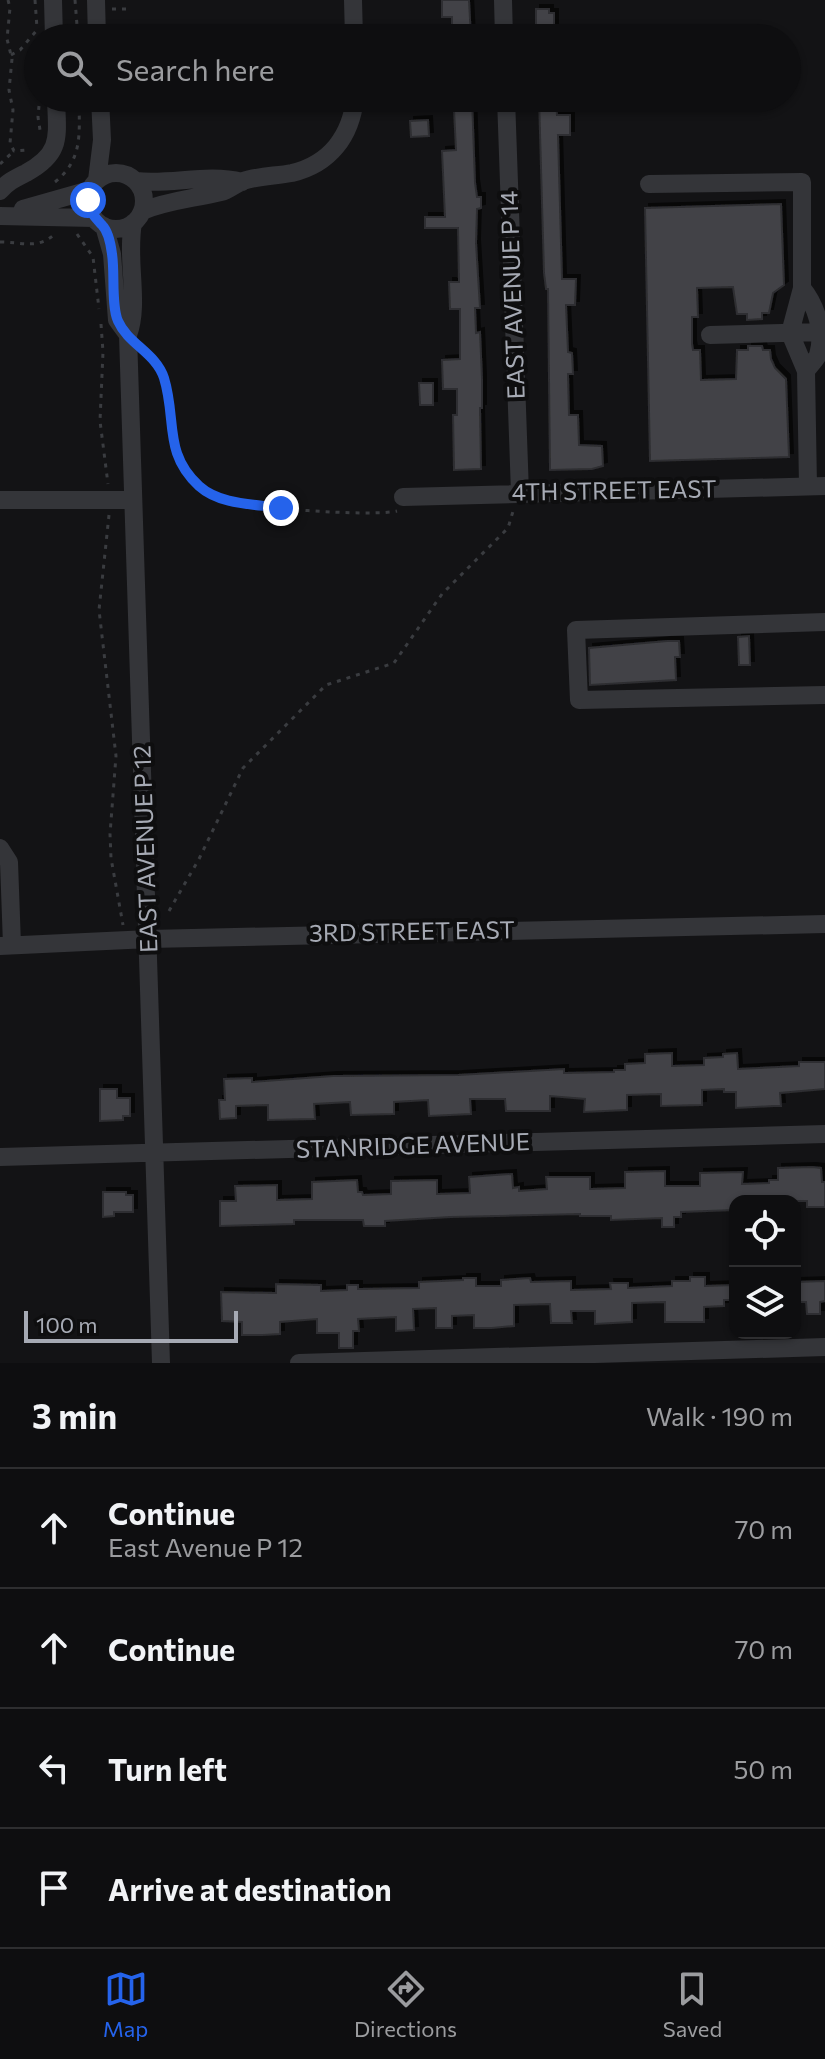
<!DOCTYPE html>
<meta charset="utf-8">
<style>
:root{--surface:#0e0e10;--page:#171719;--text:#f1f3f6;--muted:#9b9c9f;--line:#2e2e30;--accent:#2563eb}
body{margin:0;font-family:Commissioner,sans-serif;background:var(--page);color:var(--text)}
.controls{position:absolute;right:24px;bottom:24px;display:grid;overflow:hidden;border-radius:16px;box-shadow:0 2px 6px #0004}
.controls button{width:72px;height:72px;display:grid;place-items:center;padding:0;border:0;border-bottom:2px solid var(--line);background:var(--surface);color:var(--text);font:40px sans-serif}
.scale{position:absolute;left:24px;bottom:20px;width:214px;box-sizing:border-box;padding-left:8px;border:4px solid #a6aab4;border-top:0;font-size:22px;line-height:28px;white-space:nowrap;color:#a6aab4;-webkit-text-stroke:6px #0e0e0f;paint-order:stroke}
.stop{position:absolute;width:24px;height:24px;margin:-18px;border:6px solid #2563eb;border-radius:50%;background:#fff}
.stop.end{background:#2563eb;border-color:#fff;box-shadow:0 2px 8px #0008}
.list{margin:0;padding:0;list-style:none}
h2{display:flex;justify-content:space-between;align-items:center;height:104px;margin:0;padding:0 32px;font-size:34px}
h2 small{font-size:26px;font-weight:400;color:var(--muted)}
.list li{display:grid;grid-template-columns:52px 1fr auto;gap:24px;align-items:center;box-sizing:border-box;height:120px;padding:0 32px;border-top:2px solid var(--line)}
.list b{display:block;font-size:30px;white-space:nowrap}
.list p{margin:0;font-size:26px;white-space:nowrap;color:var(--muted)}
.list em{font-size:26px;font-style:normal;color:var(--muted)}
.icon{flex:none;width:44px;height:44px;fill:none;stroke:currentColor;stroke-width:2;stroke-linecap:round;stroke-linejoin:round}
.map{position:relative;flex:none;width:825px;height:1363px;overflow:hidden}
.search{position:absolute;background:var(--surface);box-shadow:0 2px 6px #0004;left:24px;right:24px;top:24px;height:88px;display:flex;align-items:center;gap:20px;box-sizing:border-box;padding:0 28px;border-radius:44px;color:var(--muted);font-size:30px}
.sheet{height:584px;background:var(--surface)}
nav{display:flex;justify-content:space-around;align-items:center;box-sizing:border-box;height:112px;border-top:2px solid var(--line);background:var(--surface);font-size:22px;color:var(--muted)}
nav a{display:grid;justify-items:center;gap:4px}
nav .on{color:var(--accent)}
.map>svg:first-child{display:block}
.building{fill:#424347;stroke:#2d2d30;stroke-width:2;filter:url(#shadow)}
.lines{fill:none;stroke-linecap:round;stroke-linejoin:round}
.path{stroke:#3a3c40;stroke-width:3;stroke-dasharray:4 6;stroke-linecap:butt}
.minor{stroke:#343539;stroke-width:18}
.route{stroke:#2563eb;stroke-width:10}
.labels{text-anchor:middle;stroke-width:8;stroke-linejoin:round;paint-order:stroke}
.street-label{font-size:24px;fill:#a6aab4;stroke:#0e0e0f}
</style>
<div class="map">
<svg width="825" height="1363" viewBox="0 0 825 1363">
<defs>
<filter id="shadow"><feDropShadow dx="4" dy="-4" stdDeviation="0" flood-color="#0009"/></filter>
</defs>
<rect width="100%" height="100%" fill="#131315"/>
<path class="building" d="M 442,0 L 469,0 L 471,38 L 452,38 L 452,17 L 442,17 Z
M 536,9 L 549,9 L 549,13 L 554,13 L 554,34 L 549,34 L 549,38 L 536,38 Z
M 442,98 L 472,98 L 475,183 L 477,197 L 481,197 L 481,208 L 477,209 L 476,243 L 480,308 L 475,308 L 476,333 L 480,332 L 482,379 L 482,408 L 480,408 L 481,469 L 454,470 L 453,415 L 457,415 L 457,389 L 443,389 L 442,360 L 460,359 L 460,309 L 450,309 L 449,282 L 459,282 L 458,228 L 425,228 L 425,217 L 445,217 L 442,151 L 456,150 L 454,110 L 442,110 Z
M 539,98 L 556,98 L 557,115 L 570,115 L 570,135 L 558,135 L 562,279 L 576,279 L 575,305 L 566,305 L 568,352 L 572,353 L 573,374 L 568,374 L 569,415 L 578,415 L 579,445 L 602,446 L 603,466 L 592,469 L 550,470 L 548,289 L 546,289 L 544,273 Z
M 428,120 L 429,136 L 411,137 L 410,121 Z
M 781,204 L 784,285 L 773,293 L 769,313 L 762,313 L 762,319 L 747,320 L 747,314 L 737,314 L 733,287 L 697,288 L 698,317 L 692,317 L 692,344 L 693,350 L 700,350 L 701,380 L 736,379 L 737,350 L 748,350 L 748,346 L 762,346 L 763,350 L 770,350 L 771,359 L 775,368 L 786,379 L 789,457 L 650,461 L 645,208 Z
M 419,383 L 433,383 L 433,405 L 420,405 Z
M 749,636 L 750,665 L 739,665 L 738,637 Z
M 667,641 L 679,641 L 680,657 L 675,657 L 676,680 L 590,685 L 589,648 Z
M 672,1053 L 672,1066 L 704,1065 L 704,1058 L 723,1057 L 723,1054 L 737,1053 L 738,1069 L 799,1066 L 799,1062 L 825,1062 L 825,1089 L 780,1093 L 781,1106 L 774,1106 L 736,1108 L 736,1092 L 724,1092 L 724,1089 L 702,1090 L 702,1105 L 661,1106 L 661,1094 L 627,1095 L 627,1110 L 584,1112 L 585,1099 L 550,1096 L 550,1111 L 506,1111 L 505,1099 L 470,1099 L 471,1114 L 429,1116 L 428,1100 L 394,1102 L 394,1114 L 351,1115 L 350,1102 L 314,1104 L 315,1119 L 268,1120 L 268,1105 L 236,1106 L 236,1118 L 220,1119 L 219,1100 L 225,1100 L 224,1079 L 252,1078 L 252,1082 L 333,1076 L 458,1075 L 564,1069 L 564,1073 L 614,1072 L 614,1070 L 625,1070 L 625,1064 L 645,1063 L 645,1054 Z
M 100,1089 L 117,1089 L 117,1098 L 130,1098 L 130,1116 L 123,1116 L 123,1120 L 100,1121 Z
M 812,1167 L 821,1168 L 822,1182 L 825,1182 L 825,1207 L 807,1207 L 807,1201 L 735,1201 L 735,1210 L 681,1212 L 681,1217 L 674,1217 L 674,1227 L 662,1227 L 662,1218 L 611,1220 L 611,1216 L 580,1216 L 580,1214 L 451,1217 L 385,1221 L 385,1226 L 364,1226 L 363,1220 L 294,1220 L 294,1224 L 220,1226 L 220,1201 L 236,1201 L 235,1186 L 277,1185 L 277,1200 L 312,1199 L 312,1182 L 357,1180 L 358,1192 L 362,1192 L 363,1195 L 391,1194 L 391,1181 L 437,1180 L 437,1194 L 470,1193 L 469,1177 L 495,1175 L 512,1174 L 513,1188 L 519,1187 L 519,1191 L 547,1189 L 546,1177 L 590,1177 L 590,1189 L 625,1188 L 625,1172 L 665,1171 L 665,1186 L 700,1186 L 700,1173 L 743,1172 L 742,1184 L 769,1183 L 769,1180 L 778,1180 L 778,1168 Z
M 103,1192 L 126,1192 L 126,1195 L 133,1195 L 133,1212 L 114,1212 L 114,1216 L 103,1217 Z
M 690,1277 L 705,1277 L 705,1286 L 735,1285 L 735,1300 L 724,1300 L 724,1306 L 704,1307 L 704,1322 L 665,1322 L 665,1302 L 632,1303 L 632,1322 L 595,1324 L 595,1311 L 571,1311 L 572,1323 L 551,1323 L 550,1304 L 514,1305 L 514,1326 L 492,1328 L 474,1328 L 474,1315 L 452,1316 L 452,1328 L 436,1328 L 436,1308 L 413,1309 L 414,1330 L 396,1331 L 396,1317 L 358,1319 L 359,1331 L 353,1331 L 353,1348 L 339,1348 L 339,1333 L 317,1333 L 317,1319 L 280,1322 L 280,1334 L 263,1335 L 242,1335 L 242,1322 L 222,1321 L 221,1292 L 276,1293 L 276,1284 L 321,1285 L 321,1291 L 347,1290 L 347,1285 L 358,1285 L 358,1289 L 419,1288 L 419,1282 L 463,1280 L 463,1278 L 476,1278 L 476,1286 L 501,1286 L 501,1280 L 530,1278 L 531,1282 L 571,1281 L 571,1290 L 611,1289 L 610,1283 L 628,1283 L 628,1288 L 672,1286 L 672,1281 L 690,1281 Z
M 825,1281 L 825,1301 L 820,1302 L 820,1314 L 807,1314 L 806,1302 L 795,1302 L 795,1282 Z"/>
<g class="lines">
<path class="path" d="M 8,0 L 10,8 L 7,39 L 12,59 L 9,90 L 13,110 L 10,143 L 14,151 L 30,150
M 35,0 L 37,28
M 75,0 L 78,38
M 112,9 L 131,9
M 38,46 L 38,75
M 11,55 L 20,50 L 37,30
M 39,106 L 38,117 L 40,130
M 0,164 L 14,151
M 55,182 C 84,159 79,131 79,98
M 77,234 L 93,257 L 99,309
M 0,242 C 23,242 38,250 56,233
M 101,324 L 103,352 L 100,421 L 108,484
M 146,351 C 174,379 163,415 174,449 C 181,471 198,489 219,498 C 241,508 372,517 397,511
M 109,515 L 99,610 L 116,756 L 110,834 L 111,858 L 123,925
M 169,911 L 199,859 L 243,768 L 326,685 L 394,663 L 442,594 L 508,528 L 514,508"/>
<path class="minor" d="M 53,0 L 54,38
M 96,0 L 97,38
M 353,0 L 354,38
M 503,0 L 504,38
M 162,38 L 191,37
M 506,98 L 520,493
M88 201a28 28 0 1 1 56 0a28 28 0 1 1-56 0Z
M 97,180 L 102,140 L 100,98
M 136,181 C 172,185 207,173 242,182
M 649,184 L 802,182 L 802,288 L 790,333 L 806,371 L 808,486
M 0,191 C 7,182 16,178 26,173 C 63,153 57,136 56,98
M 23,209 L 90,190
M 142,211 C 170,200 192,199 221,192 C 229,190 235,184 243,181 C 258,176 276,176 292,173 C 330,164 351,136 355,98
M 0,216 L 94,218
M 133,223 C 126,260 140,303 128,335 L 161,1363
M 104,226 L 112,254 L 117,320 L 128,335
M 802,288 C 816,305 825,332 818,355 C 816,360 809,366 806,371
M 710,335 L 822,332
M 403,497 L 825,486
M 0,500 L 133,500
M 825,622 L 576,630 L 579,700 L 825,695
M 0,848 L 9,862 L 12,945
M 0,946 L 149,939 L 825,924
M 0,1157 L 825,1134
M 299,1363 L 825,1347"/>
</g>
<g class="lines">
<path class="route" d="M 88,200 C 90,213 94,216 102,225 C 108,231 111,246 112,254 C 115,273 111,305 118,321 C 128,344 156,353 164,378 C 177,420 163,453 199,486 C 220,505 254,504 281,508"/>
</g>
<g class="labels">
<g class="street-label">
<text transform="translate(513 295) rotate(-92)" y="8">EAST AVENUE P 14</text>
<text transform="translate(614 491) rotate(-1)" y="8">4TH STREET EAST</text>
<text transform="translate(146 849) rotate(-92)" y="8">EAST AVENUE P 12</text>
<text transform="translate(412 932) rotate(-1)" y="8">3RD STREET EAST</text>
<text transform="translate(413 1146) rotate(-2)" y="8">STANRIDGE AVENUE</text>
</g>
</g>
</svg>
<div class="controls">
<button><svg class="icon" aria-label="locate" viewBox="0 0 24 24"><circle cx="12" cy="12" r="6"/><path d="M12 2v4M12 18v4M2 12h4M18 12h4"/></svg></button>
<button><svg class="icon" aria-label="layers" viewBox="0 0 24 24"><path d="M12 4l9 5-9 5-9-5zM3 14l9 5 9-5"/></svg></button>
</div>
<div class="scale">100 m</div>
<div class="stop" style="left:88px;top:200px"></div>
<div class="stop end" style="left:281px;top:508px"></div>
<div class="search"><svg class="icon" aria-label="search" viewBox="0 0 24 24"><circle cx="10" cy="10" r="6"/><path d="M15 15l6 6"/></svg>Search here</div>
</div>
<section class="sheet">
<h2>3 min<small>Walk · 190 m</small></h2>
<ul class="list">
<li><svg class="icon" aria-label="ahead" viewBox="0 0 24 24"><path d="M12 20V5M6 11l6-6 6 6"/></svg><div><b>Continue</b><p>East Avenue P 12</p></div><em>70 m</em></li>
<li><svg class="icon" aria-label="ahead" viewBox="0 0 24 24"><path d="M12 20V5M6 11l6-6 6 6"/></svg><div><b>Continue</b></div><em>70 m</em></li>
<li><svg class="icon" aria-label="left" viewBox="0 0 24 24"><path d="M17 20v-9H6M10 6l-5 5 5 5"/></svg><div><b>Turn left</b></div><em>50 m</em></li>
<li><svg class="icon" aria-label="arrive" viewBox="0 0 24 24"><path d="M6 21V4h12l-3 4 3 4H6"/></svg><div><b>Arrive at destination</b></div></li>
</ul>
</section>
<nav>
<a class="on"><svg class="icon" aria-label="map" viewBox="0 0 24 24"><path d="M3 6l6-2 6 2 6-2v14l-6 2-6-2-6 2zM9 4v14M15 6v14"/></svg>Map</a>
<a><svg class="icon" aria-label="directions" viewBox="0 0 24 24"><path d="M12 3l9 9-9 9-9-9zM9 14v-3h6M13 9l2 2-2 2"/></svg>Directions</a>
<a><svg class="icon" aria-label="saved" viewBox="0 0 24 24"><path d="M7 4h10v16l-5-4-5 4z"/></svg>Saved</a>
</nav>
